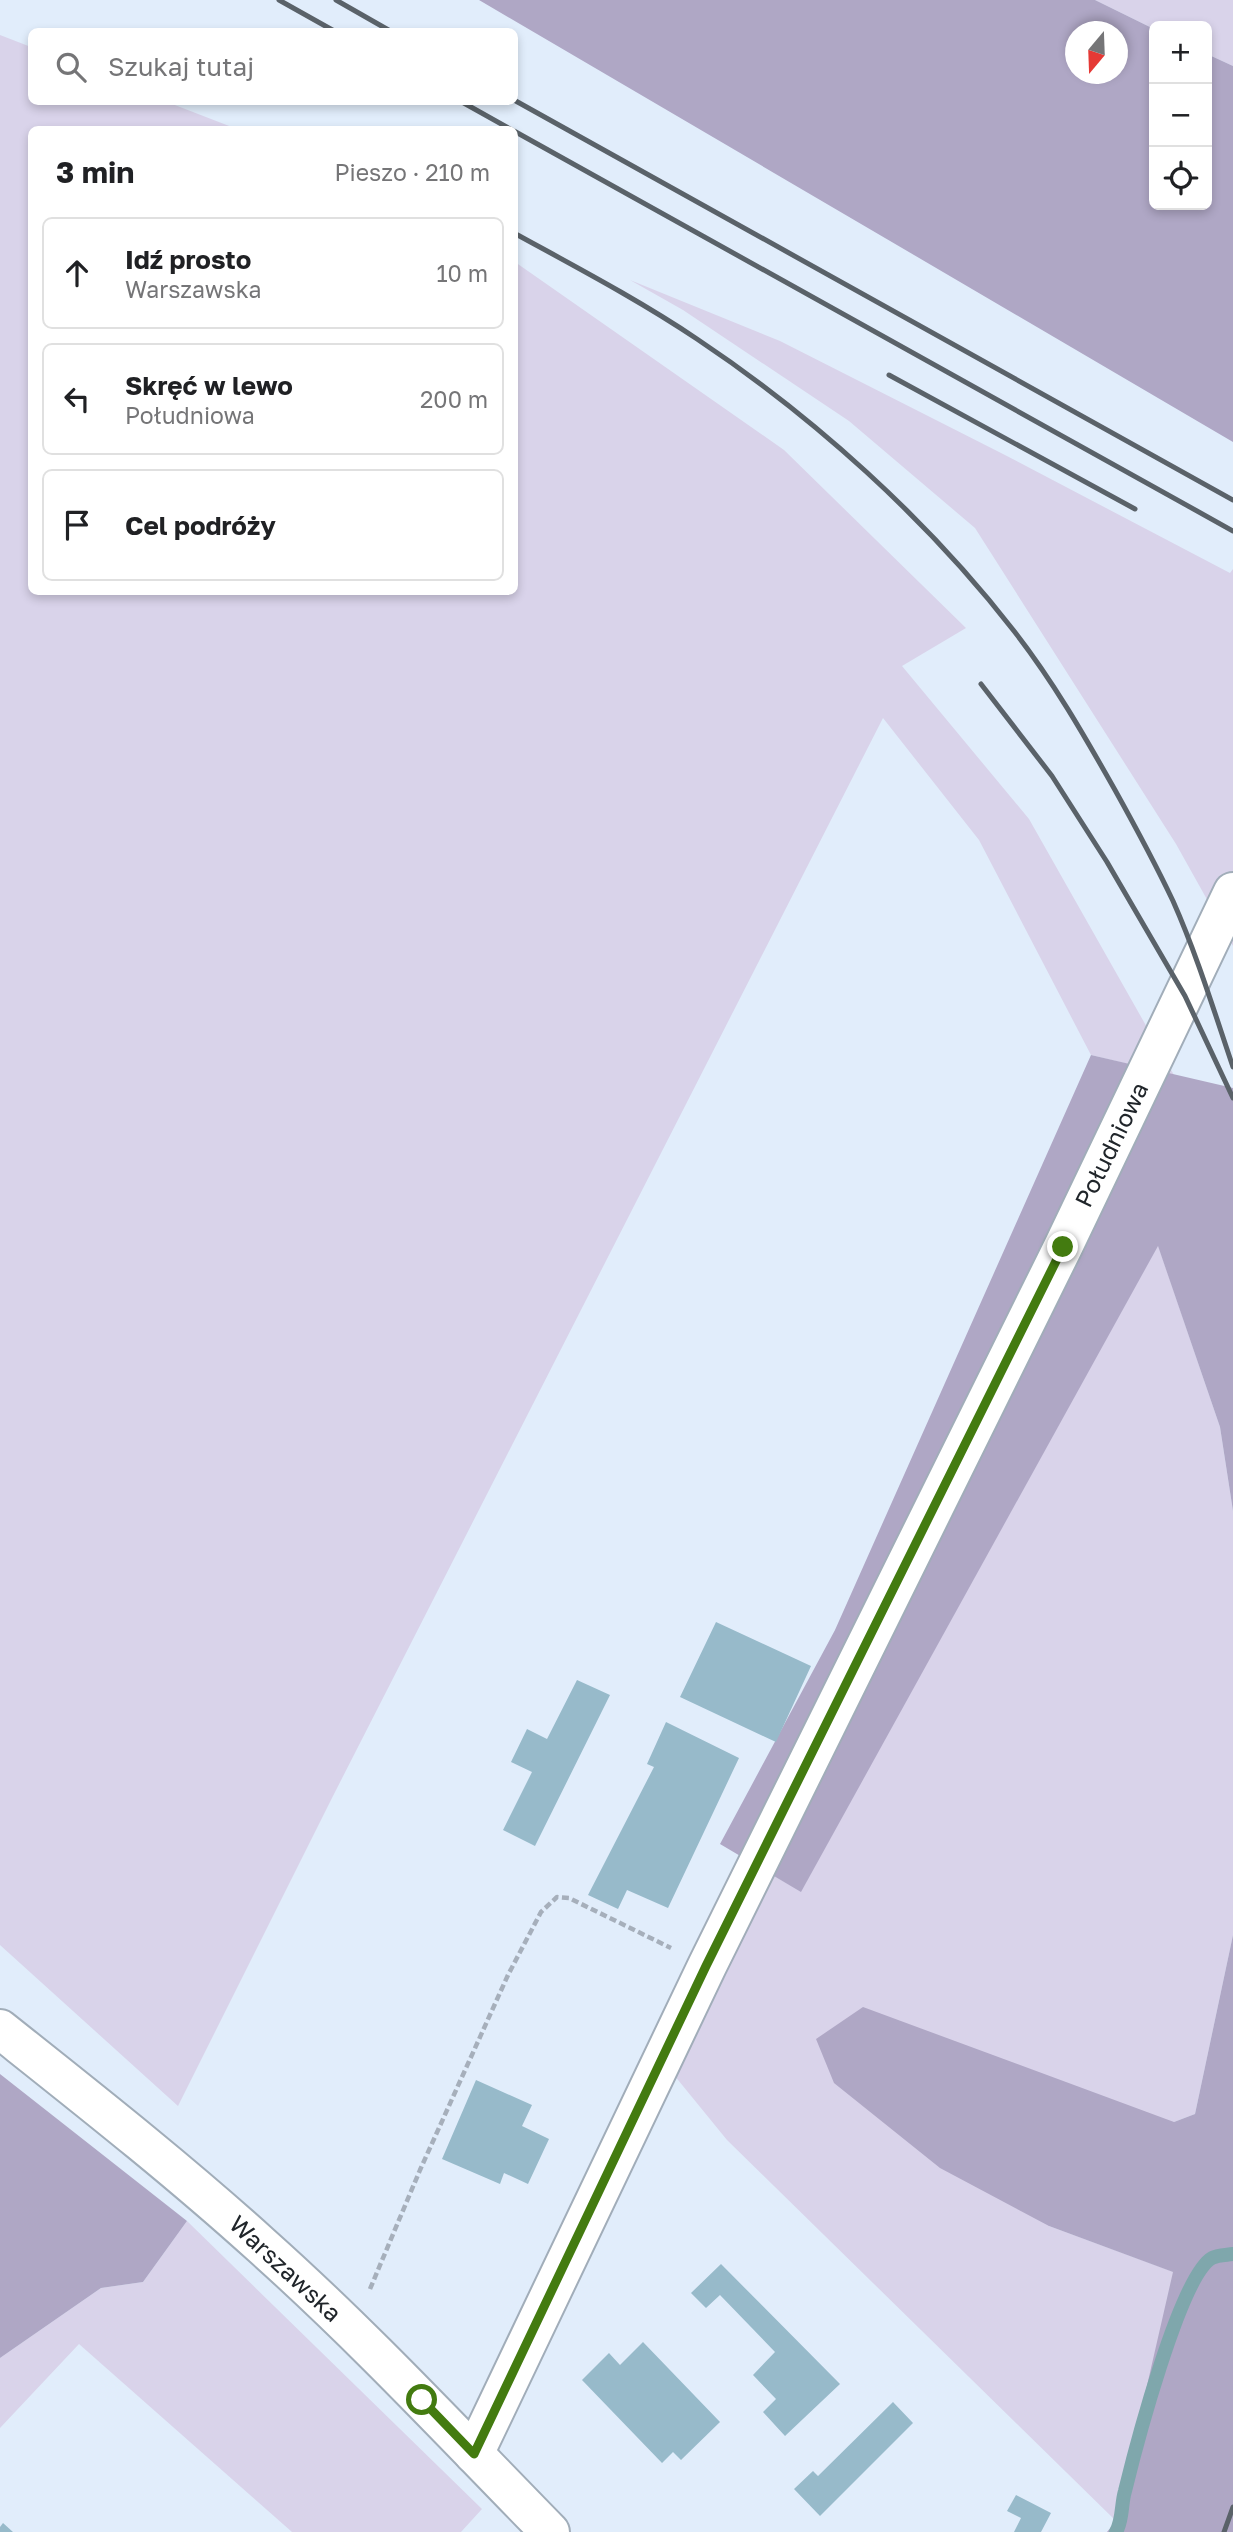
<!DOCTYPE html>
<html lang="pl">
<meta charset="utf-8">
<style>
:root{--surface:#fff;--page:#f6f6f6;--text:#202124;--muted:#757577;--line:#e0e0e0}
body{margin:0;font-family:"Golos Text",sans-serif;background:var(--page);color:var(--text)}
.controls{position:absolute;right:21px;top:21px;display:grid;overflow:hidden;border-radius:10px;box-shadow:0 4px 10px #0003}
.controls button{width:63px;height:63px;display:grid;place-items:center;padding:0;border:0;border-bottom:2px solid var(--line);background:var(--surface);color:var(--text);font:35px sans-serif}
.compass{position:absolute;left:1065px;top:21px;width:63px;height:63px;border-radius:50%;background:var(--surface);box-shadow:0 4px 10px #0003;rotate:199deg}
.stop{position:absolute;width:21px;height:21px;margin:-16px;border:5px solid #437b10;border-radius:50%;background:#fff}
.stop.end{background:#437b10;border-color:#fff;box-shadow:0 2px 7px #0008}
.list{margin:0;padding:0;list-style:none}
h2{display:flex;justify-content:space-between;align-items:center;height:91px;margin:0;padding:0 28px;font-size:30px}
h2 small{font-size:23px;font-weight:400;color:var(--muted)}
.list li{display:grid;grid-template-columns:46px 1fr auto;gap:21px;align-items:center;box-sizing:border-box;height:112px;margin:0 14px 14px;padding:0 14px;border:2px solid var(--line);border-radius:10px}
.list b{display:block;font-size:26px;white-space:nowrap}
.list p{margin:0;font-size:23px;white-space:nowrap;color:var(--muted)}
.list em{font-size:23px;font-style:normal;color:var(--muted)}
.icon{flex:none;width:38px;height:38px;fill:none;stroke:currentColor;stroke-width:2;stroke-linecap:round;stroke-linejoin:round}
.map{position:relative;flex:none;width:1233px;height:2532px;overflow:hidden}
.search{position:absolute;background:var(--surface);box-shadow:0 4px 10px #0003;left:28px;top:28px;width:490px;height:77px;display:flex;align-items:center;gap:18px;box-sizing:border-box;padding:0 24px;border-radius:10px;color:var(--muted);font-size:26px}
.panel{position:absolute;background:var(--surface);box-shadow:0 4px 10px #0003;left:28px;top:126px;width:490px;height:469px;border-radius:10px}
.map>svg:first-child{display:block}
.green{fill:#d9d3ea}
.forest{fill:#afa7c5;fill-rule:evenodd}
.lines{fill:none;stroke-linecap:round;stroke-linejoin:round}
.stream{stroke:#7fa7ac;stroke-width:14}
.building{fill:#97baca}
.street-casing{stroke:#a1adb9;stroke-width:42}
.secondary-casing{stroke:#a1adb9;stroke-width:42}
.path{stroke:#a6afbb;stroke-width:4.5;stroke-dasharray:7 3.5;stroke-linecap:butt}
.street{stroke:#fff;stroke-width:38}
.secondary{stroke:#fff;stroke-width:38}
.rail{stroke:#5a6269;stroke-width:5}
.route{stroke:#437b10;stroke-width:9}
.labels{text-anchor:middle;stroke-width:5;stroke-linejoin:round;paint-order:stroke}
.street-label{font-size:24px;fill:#20252a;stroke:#fff}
</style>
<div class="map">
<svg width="1233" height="2532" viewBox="0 0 1233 2532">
<rect width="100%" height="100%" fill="#e1edfb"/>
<path class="green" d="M 1095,0 L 1233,0 L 1233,66 L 1207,54 L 1207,26 L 1154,26 L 1154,29 Z
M 0,35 L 31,47 L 32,102 L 167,102 L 237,129 L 32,130 L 32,592 L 514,592 L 515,262 L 784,450 L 966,628 L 902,666 L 1029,819 L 1174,1075 L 1091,1055 L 979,840 L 883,718 L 333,1796 L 178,2106 L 0,1945 Z
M 630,280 L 780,341 L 1003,454 L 1230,573 L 1233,569 L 1233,946 L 1176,844 L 975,528 L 849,421 L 683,310 Z
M 1158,1245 L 1220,1427 L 1233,1511 L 1233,1935 L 1195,2114 L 1174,2122 L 1049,2226 L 1174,2272 L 1116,2521 L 727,2140 L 674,2075 L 772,1875 L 801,1891 Z
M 187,2221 L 482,2509 L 461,2532 L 292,2532 L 79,2344 L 0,2428 L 0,2358 L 101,2288 L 143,2282 Z"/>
<path class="forest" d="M 479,0 L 1095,0 L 1154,29 L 1154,205 L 1207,205 L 1207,54 L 1233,66 L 1233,442 ZM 1076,32 L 1118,32 L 1118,74 L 1076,74 Z
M 1091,1055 L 1233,1088 L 1233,1511 L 1220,1427 L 1158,1246 L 801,1892 L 720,1844 L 835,1630 Z
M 1233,1935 L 1233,2532 L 1107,2532 L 1116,2521 L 1173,2272 L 1049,2226 L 940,2168 L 834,2083 L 816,2039 L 863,2007 L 1174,2122 L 1195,2114 Z
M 0,2074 L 187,2221 L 143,2282 L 101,2288 L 0,2358 Z"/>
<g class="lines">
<path class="stream" d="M 1116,2532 C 1123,2520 1121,2504 1125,2491 C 1135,2450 1180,2276 1212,2258 C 1217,2255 1227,2255 1233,2254"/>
</g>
<path class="building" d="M 716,1622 L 811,1666 L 776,1742 L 680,1697 Z
M 577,1680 L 610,1695 L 535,1846 L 503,1830 L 532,1772 L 511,1762 L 527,1729 L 547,1739 Z
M 666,1722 L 739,1758 L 668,1908 L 627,1890 L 618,1909 L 588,1895 L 654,1767 L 647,1764 Z
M 476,2080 L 532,2105 L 522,2126 L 549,2139 L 528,2184 L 504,2173 L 500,2184 L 442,2159 Z
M 721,2264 L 840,2384 L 785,2436 L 763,2412 L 776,2399 L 753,2375 L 775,2352 L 720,2295 L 706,2308 L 691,2293 Z
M 643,2342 L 720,2422 L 681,2460 L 673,2452 L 662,2463 L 582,2380 L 609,2353 L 620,2365 Z
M 893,2402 L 913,2423 L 820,2516 L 794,2489 L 813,2471 L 818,2476 Z
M 1016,2495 L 1051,2513 L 1041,2532 L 1014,2532 L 1021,2518 L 1007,2511 Z
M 3,2523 L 13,2532 L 0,2532 L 0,2527 Z"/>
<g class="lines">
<g class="street-casing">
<path id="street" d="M 474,2454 L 707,1966 L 1063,1247 L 1233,892"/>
</g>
<g class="secondary-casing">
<path id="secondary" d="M 0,2029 C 88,2099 177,2169 261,2245 C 362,2335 455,2435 550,2532"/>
</g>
<path class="path" d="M 370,2289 L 420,2170 L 508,1975 L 541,1912 L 557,1897 L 569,1898 L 671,1948"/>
<use href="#street" class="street"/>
<use href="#secondary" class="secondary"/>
<path class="rail" d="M 279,0 L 336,32
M 336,0 L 392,32
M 514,100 L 1233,500
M 462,102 L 512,130
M 514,131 L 1233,531
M 514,233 C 576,267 639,300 697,339 C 814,417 927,519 1014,631 C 1053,681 1084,735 1115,790 C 1135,826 1155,863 1173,901 C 1197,955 1214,1011 1233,1067
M 889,375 L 1135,509
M 981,684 L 1052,776 L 1107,862 L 1185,996 L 1233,1098
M 1224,2532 L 1233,2507"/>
</g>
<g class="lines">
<path class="route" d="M 422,2400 L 474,2454 L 706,1966 L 1063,1247"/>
</g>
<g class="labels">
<g class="street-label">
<text transform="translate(1112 1145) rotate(-64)" y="8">Południowa</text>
<text transform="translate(285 2269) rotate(43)" y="8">Warszawska</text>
</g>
</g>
</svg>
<div class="controls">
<button>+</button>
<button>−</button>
<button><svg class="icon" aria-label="locate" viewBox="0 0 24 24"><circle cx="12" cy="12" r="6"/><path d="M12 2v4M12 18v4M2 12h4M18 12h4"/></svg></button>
</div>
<svg class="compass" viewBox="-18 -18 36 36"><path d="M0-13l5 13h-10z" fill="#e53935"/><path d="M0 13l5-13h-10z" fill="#757577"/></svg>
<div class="stop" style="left:422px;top:2400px"></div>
<div class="stop end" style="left:1063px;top:1247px"></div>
<div class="search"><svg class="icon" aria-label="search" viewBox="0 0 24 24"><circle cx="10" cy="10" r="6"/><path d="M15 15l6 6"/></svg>Szukaj tutaj</div>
<section class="panel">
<h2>3 min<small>Pieszo · 210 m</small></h2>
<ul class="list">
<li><svg class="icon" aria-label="ahead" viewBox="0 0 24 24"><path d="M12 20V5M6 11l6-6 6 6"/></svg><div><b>Idź prosto</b><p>Warszawska</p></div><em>10 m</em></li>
<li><svg class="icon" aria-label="left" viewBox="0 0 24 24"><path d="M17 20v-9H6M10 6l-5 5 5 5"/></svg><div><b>Skręć w lewo</b><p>Południowa</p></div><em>200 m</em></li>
<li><svg class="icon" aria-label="arrive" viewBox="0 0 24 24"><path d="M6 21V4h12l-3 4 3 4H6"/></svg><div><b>Cel podróży</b></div></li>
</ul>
</section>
</div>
